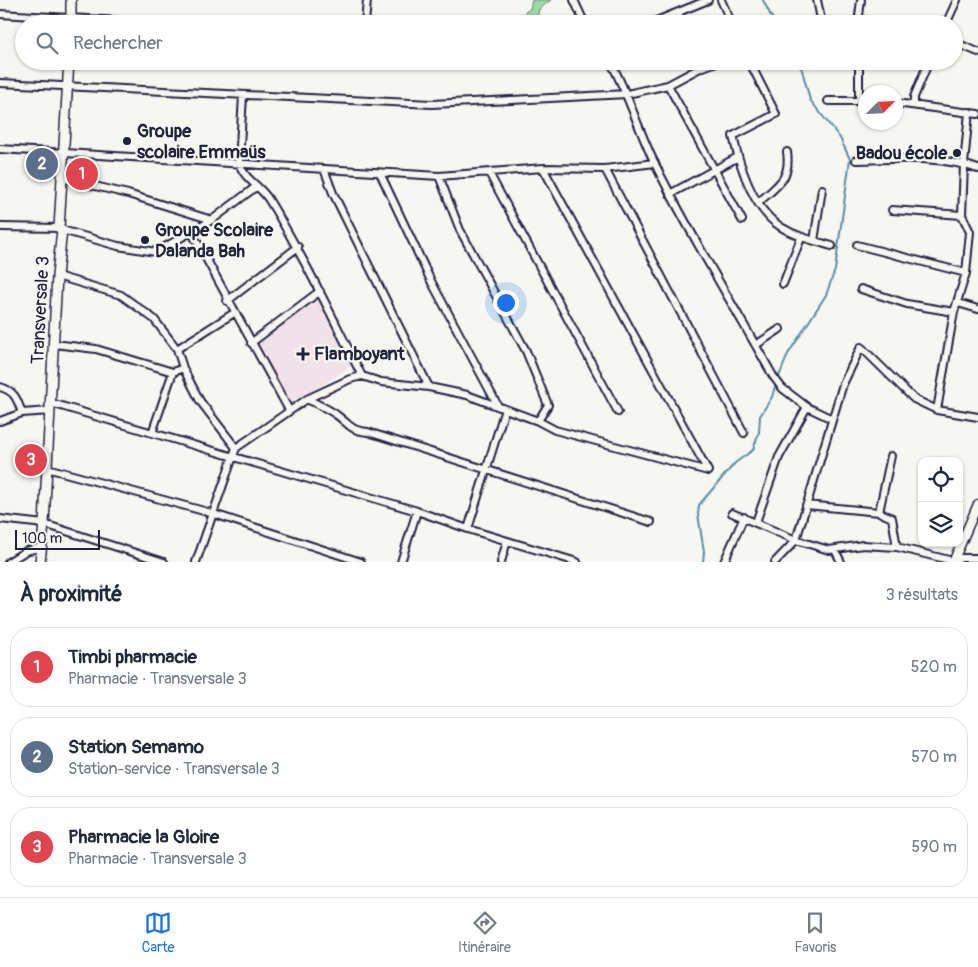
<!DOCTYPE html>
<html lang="fr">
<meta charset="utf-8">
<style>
:root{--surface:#fff;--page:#f6f6f7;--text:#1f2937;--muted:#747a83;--line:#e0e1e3;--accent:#1a73e8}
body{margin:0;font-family:Pangolin,sans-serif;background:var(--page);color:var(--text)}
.controls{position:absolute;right:15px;bottom:15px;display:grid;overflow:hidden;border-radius:10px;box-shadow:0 1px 4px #0004}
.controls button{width:45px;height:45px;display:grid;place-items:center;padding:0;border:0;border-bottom:1px solid var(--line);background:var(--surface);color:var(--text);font:25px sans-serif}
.compass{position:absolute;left:858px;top:85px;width:45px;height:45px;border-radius:50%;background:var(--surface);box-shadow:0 1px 4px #0004;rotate:66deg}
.scale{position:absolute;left:15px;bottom:12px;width:85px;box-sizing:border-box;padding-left:5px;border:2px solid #22223b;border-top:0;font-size:14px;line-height:18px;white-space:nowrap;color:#22223b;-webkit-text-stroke:4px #f6f6f2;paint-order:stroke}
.you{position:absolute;left:505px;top:302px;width:18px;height:18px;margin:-12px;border:4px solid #fff;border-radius:50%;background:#1a73e8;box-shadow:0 0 0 8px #1a73e833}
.badge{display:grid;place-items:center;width:32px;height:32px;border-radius:50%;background:var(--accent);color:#fff;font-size:16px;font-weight:700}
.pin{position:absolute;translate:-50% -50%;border:2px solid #fff;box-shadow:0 1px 5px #0006}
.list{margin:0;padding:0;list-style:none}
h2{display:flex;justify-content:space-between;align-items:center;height:65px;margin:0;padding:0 20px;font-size:21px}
h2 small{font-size:16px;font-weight:400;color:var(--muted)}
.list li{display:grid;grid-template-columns:32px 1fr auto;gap:15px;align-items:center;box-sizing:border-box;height:80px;margin:0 10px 10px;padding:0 10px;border:1px solid var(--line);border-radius:20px}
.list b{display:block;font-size:19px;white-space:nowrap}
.list p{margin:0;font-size:16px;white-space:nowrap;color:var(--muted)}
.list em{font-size:16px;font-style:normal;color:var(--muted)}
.icon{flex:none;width:28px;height:28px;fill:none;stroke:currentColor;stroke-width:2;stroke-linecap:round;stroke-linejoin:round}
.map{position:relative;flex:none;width:978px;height:562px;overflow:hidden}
.search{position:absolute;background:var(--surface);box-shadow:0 1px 4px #0004;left:15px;right:15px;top:15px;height:55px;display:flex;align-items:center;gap:12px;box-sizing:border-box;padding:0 18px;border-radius:28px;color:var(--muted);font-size:19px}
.sheet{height:335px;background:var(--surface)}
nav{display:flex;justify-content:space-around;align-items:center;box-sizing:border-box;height:70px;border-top:1px solid var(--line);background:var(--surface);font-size:14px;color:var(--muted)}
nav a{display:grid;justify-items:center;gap:2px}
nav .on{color:var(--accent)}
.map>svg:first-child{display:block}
.built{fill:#f1e1e8}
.green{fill:#9cdba4;stroke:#5f7e70}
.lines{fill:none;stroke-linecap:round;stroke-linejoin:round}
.stream{stroke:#5c8c9d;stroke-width:2}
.minor-casing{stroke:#22223b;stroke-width:10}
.tertiary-casing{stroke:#22223b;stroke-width:11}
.secondary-casing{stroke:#22223b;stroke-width:12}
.minor{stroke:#f6f6f2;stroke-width:6}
.tertiary{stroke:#f6f6f2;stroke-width:8}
.secondary{stroke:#f6f6f2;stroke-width:9}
.poi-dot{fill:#22223b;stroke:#f6f6f2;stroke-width:2}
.labels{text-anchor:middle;stroke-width:4.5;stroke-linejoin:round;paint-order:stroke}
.poi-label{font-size:18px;font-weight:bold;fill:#22223b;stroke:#f6f6f2;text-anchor:start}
.street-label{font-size:18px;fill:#22223b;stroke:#f6f6f2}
</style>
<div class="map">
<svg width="978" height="562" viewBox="0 0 978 562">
<rect width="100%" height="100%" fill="#f6f6f2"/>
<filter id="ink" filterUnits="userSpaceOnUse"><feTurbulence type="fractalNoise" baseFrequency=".02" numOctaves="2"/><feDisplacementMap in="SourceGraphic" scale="10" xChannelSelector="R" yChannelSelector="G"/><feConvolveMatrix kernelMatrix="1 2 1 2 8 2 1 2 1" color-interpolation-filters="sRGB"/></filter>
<g filter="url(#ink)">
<path class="built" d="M 317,297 L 351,366 L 321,386 L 289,402 L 255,342 Z"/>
<path class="green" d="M 532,0 L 551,0 L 539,9 L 536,24 L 525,24 L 525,12 L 530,9 Z"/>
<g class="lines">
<path class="stream" d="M 763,0 L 775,24
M 778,379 L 788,354 L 826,295 L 835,270 L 850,159 L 840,138 L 810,100 L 802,70 L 797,61
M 703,562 L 704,552 L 698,514 L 699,505 L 735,463 L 753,450 L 759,432 L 760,416 L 772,397 L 776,383"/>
<g class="minor-casing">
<path id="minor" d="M 574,0 L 585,24
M 721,0 L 732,24
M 817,0 L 822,24
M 678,12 L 682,24
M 0,14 L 173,24
M 365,24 L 367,0
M 649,24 L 708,0
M 858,24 L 861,0
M 946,24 L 957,0
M 954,42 L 978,52
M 610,61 C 629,95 639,132 656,166 C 692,238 734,306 773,376 L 782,388 L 807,407
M 749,61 L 776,114 L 733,136 C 740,167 753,210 781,227 C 797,237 815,241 832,246
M 859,61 L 859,100
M 0,83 L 432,104 L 627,94 L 668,85 L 700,68 L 719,61
M 668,85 L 742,220
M 243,96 L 239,162 C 243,179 261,186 269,200 C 304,257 332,317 362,376
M 828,101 L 866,101
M 896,103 L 978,114
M 914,105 L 914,97 L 929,61
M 0,149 L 439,176 L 543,168 L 605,169 L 655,163
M 856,160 C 895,159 941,155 978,169
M 543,168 L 708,471
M 324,169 L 333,193 L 429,387
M 605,169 L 744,433
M 380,173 L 431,281 L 498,406
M 489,173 L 618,412
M 439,176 L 460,230 L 526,351 L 548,405 L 538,421
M 62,178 L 128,194 L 212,220
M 670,194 L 738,157
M 758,203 C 777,185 791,180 787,152
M 892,210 L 962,215
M 0,227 L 59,228
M 62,230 L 118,246 L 156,252 L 212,220 L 257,186
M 191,231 L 289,410
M 814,241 L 822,189
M 857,245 L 966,273
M 57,276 L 121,295 L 154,319 L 177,349 L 183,368 L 200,401 L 236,448
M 783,284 L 801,238
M 861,289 L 907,304 L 954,312
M 227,301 L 298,247
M 958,303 L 978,309
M 251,343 L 320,291
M 54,344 L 96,349 L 173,372
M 756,345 L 780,329
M 177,349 L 234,313
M 0,387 C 15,391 17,399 22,413
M 307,399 C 317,404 329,409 338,416 C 351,426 350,430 368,432 L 651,522
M 51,403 L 417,511 L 468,529 L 577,562
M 937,410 L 954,312 L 966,273 L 970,232 L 962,215 L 964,164 L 969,112
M 0,421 L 22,413 L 50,411
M 152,433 L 173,372 L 183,368
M 47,468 L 211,513 L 361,562
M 806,505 L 879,512 L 892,518 L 897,547
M 879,512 L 891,456
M 732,513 L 796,540 L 829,550 L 863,545 L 897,547 L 953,561 L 961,558 L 978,558
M 0,519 L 44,524 L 164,562
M 756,522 L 779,457 L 807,407 L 832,419
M 468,529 L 505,409
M 835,550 L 841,562
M 8,562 L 26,551 L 42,547
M 196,562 L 236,448 L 307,399 L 350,379 L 362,376 L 381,382 L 429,387 L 467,395 L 538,421 L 555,430 L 708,471
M 401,562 L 417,511
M 501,562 L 507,541
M 724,562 L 744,517
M 775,562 L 796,540 L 843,384 L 861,347 L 914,399 L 937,410 L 978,417"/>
</g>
<g class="tertiary-casing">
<path id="tertiary" d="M 953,562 L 978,504"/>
</g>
<g class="secondary-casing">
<path id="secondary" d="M 71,24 L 71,0
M 40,562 L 44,524 L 57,276 L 62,230 L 59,228 L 69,61"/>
</g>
<use href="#minor" class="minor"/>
<use href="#tertiary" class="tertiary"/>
<use href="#secondary" class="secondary"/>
</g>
</g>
<g class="poi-dot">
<circle cx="127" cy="141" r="5"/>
<circle cx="957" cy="153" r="5"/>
<circle cx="145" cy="240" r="5"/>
<path d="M300.5 346.5h5v5h5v5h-5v5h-5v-5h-5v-5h5z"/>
</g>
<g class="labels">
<g class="poi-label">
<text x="137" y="137">Groupe<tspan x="137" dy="21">scolaire Emmaüs</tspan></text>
<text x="947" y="159" text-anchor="end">Badou école</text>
<text x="155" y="236">Groupe Scolaire<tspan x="155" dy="21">Dalanda Bah</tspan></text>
<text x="314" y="360">Flamboyant</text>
</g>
<g class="street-label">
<text transform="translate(40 310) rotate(-87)" y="6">Transversale 3</text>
</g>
</g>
</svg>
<div class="controls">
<button><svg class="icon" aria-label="locate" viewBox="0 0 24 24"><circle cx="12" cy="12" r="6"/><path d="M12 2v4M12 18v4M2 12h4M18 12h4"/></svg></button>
<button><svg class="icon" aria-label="layers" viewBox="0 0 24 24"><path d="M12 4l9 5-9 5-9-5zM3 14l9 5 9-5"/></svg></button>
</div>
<svg class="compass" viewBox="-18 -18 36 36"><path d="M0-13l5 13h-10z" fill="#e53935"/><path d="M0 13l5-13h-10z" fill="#747a83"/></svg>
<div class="scale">100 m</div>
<div class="you"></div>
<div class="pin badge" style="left:82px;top:174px;background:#e0444e">1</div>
<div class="pin badge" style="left:42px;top:164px;background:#5c6f8a">2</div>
<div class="pin badge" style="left:31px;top:460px;background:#e0444e">3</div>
<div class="search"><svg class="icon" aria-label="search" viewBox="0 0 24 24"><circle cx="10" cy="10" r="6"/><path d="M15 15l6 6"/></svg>Rechercher</div>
</div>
<section class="sheet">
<h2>À proximité<small>3 résultats</small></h2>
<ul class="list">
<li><span class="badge" style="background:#e0444e">1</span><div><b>Timbi pharmacie</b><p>Pharmacie · Transversale 3</p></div><em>520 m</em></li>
<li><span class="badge" style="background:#5c6f8a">2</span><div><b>Station Semamo</b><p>Station-service · Transversale 3</p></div><em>570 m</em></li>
<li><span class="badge" style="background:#e0444e">3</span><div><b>Pharmacie la Gloire</b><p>Pharmacie · Transversale 3</p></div><em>590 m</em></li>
</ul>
</section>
<nav>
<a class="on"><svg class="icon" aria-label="map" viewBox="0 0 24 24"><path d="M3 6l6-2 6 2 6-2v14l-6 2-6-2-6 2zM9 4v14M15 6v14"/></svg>Carte</a>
<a><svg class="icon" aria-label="directions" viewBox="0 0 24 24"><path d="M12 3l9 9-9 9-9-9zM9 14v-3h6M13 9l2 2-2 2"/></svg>Itinéraire</a>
<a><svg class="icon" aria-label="saved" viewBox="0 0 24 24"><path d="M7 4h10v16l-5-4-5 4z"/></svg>Favoris</a>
</nav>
